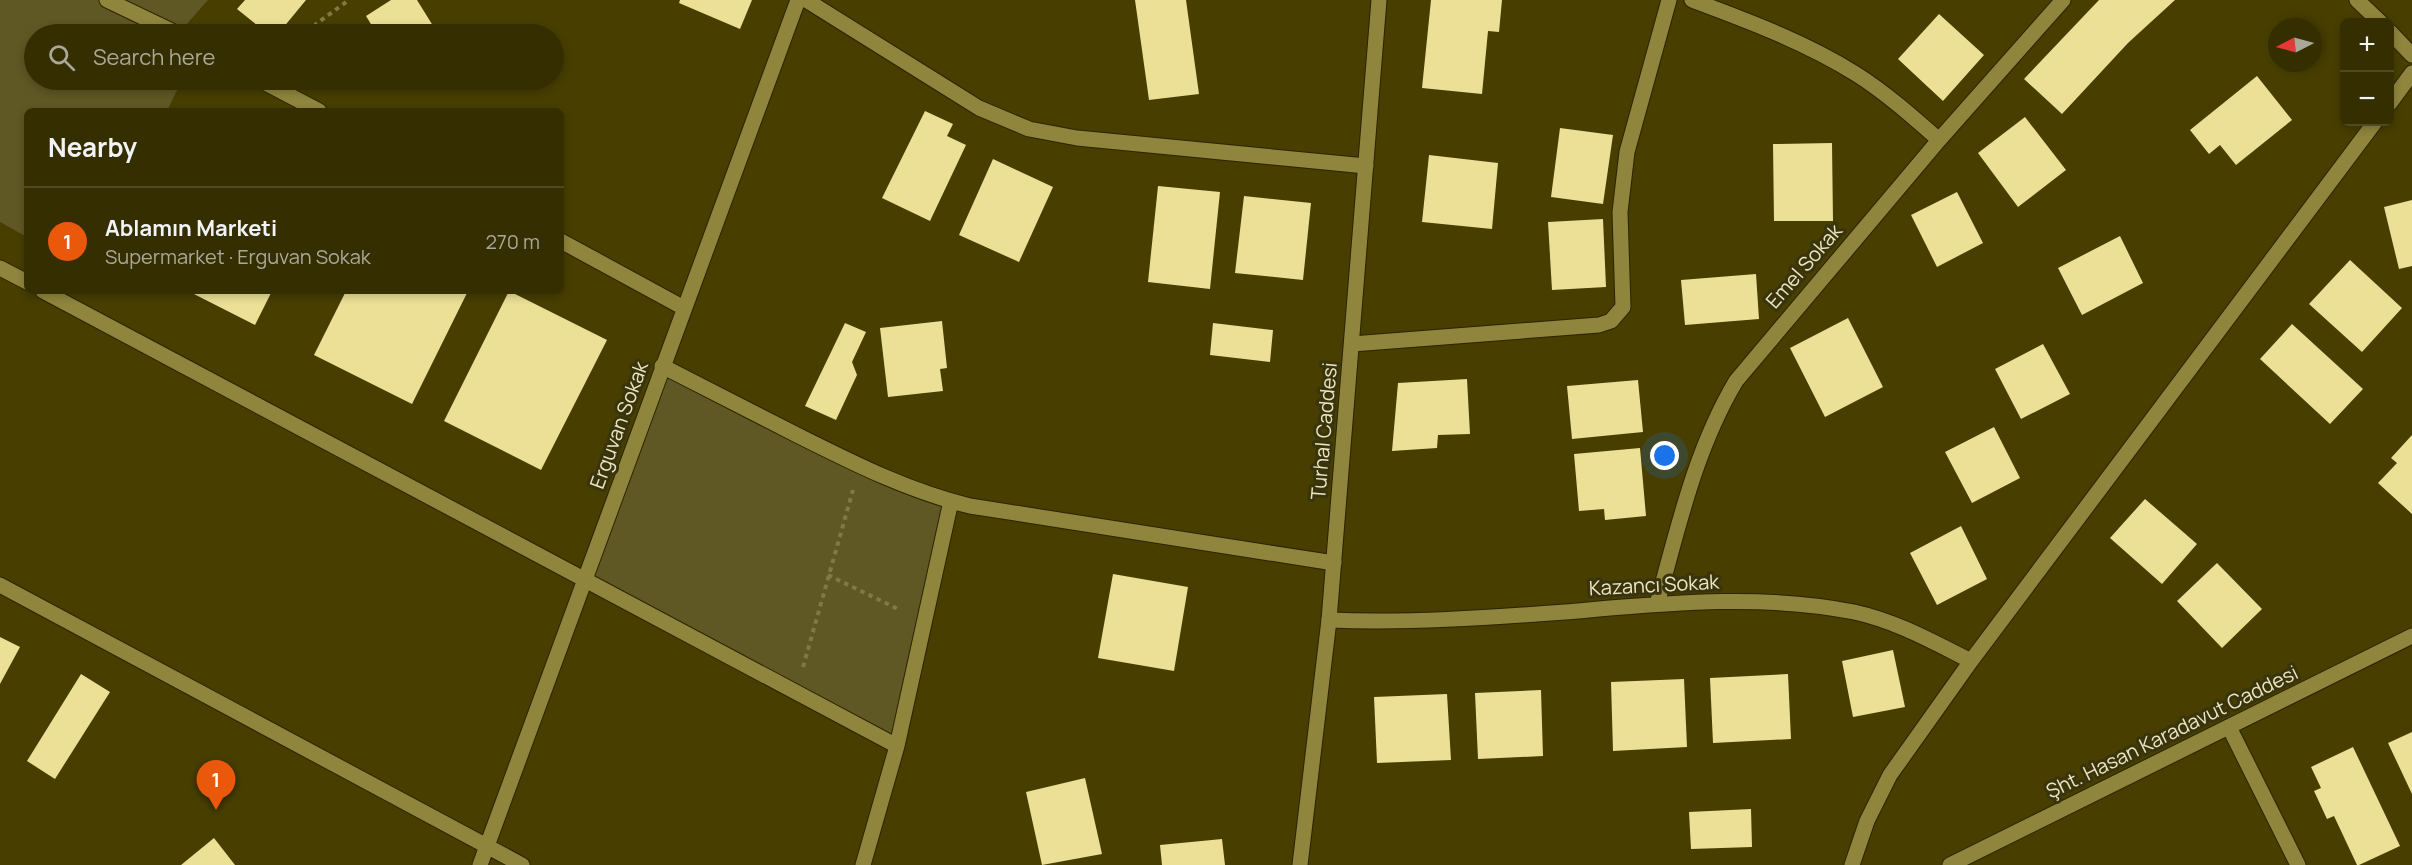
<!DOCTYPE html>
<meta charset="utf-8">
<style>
:root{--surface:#352e00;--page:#403a0f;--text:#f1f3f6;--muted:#aaa899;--line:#4f4a22;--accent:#ea580c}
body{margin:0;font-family:Manrope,sans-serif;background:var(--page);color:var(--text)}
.controls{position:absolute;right:18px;top:18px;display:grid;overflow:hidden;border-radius:9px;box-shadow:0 3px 9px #0003}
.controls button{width:54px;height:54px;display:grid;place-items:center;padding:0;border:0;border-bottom:2px solid var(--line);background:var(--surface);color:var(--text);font:30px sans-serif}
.compass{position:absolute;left:2268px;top:18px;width:54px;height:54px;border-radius:50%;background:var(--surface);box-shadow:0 3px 9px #0003;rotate:264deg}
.you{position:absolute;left:1665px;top:456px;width:21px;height:21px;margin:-15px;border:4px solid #fff;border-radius:50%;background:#1a73e8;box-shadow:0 0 0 9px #1a73e833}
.badge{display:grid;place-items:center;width:39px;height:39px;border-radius:50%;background:var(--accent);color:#fff;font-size:20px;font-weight:700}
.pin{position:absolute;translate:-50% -50px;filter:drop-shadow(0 2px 3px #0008)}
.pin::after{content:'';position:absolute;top:32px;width:21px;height:18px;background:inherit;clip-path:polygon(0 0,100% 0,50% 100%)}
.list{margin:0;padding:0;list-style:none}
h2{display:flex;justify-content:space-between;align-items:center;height:78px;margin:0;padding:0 24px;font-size:26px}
h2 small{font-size:20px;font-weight:400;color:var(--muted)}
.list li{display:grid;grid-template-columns:39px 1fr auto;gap:18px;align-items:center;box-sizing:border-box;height:108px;padding:0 24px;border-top:2px solid var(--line)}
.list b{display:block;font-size:22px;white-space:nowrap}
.list p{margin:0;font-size:20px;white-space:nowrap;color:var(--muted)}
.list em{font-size:20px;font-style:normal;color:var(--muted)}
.icon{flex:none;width:33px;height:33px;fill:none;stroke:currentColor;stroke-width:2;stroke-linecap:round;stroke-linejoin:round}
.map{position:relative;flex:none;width:2412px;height:865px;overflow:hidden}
.search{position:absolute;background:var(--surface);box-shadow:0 3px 9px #0003;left:24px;top:24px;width:540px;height:66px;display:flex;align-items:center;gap:15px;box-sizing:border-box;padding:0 21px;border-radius:33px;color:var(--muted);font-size:22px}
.panel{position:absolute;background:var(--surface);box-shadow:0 3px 9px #0003;left:24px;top:108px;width:540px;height:186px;border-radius:9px}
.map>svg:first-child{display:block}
.green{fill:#5f5724}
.building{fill:#ebe096}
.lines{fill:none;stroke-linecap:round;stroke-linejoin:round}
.lane-casing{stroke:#2b2500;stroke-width:17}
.street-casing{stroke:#2b2500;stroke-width:17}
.secondary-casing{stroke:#2b2500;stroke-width:17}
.path{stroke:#817945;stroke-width:4;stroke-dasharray:4.5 4.5;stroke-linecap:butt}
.lane{stroke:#90853d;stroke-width:15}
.street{stroke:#90853d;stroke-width:15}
.secondary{stroke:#90853d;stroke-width:15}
.labels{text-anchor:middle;stroke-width:6;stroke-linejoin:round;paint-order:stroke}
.street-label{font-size:20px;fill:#eae5c2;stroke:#3a340d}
</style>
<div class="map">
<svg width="2412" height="865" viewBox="0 0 2412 865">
<rect width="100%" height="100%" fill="#473e00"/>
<path class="green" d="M 0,0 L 208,0 L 178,34 L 34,34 L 34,80 L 182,80 L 167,111 L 27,111 L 27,237 L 0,222 Z
M 662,366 L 951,501 L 897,746 L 585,579 Z"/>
<path class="building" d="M 245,0 L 306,0 L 278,34 L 268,34 L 237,9 Z
M 391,0 L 417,0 L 435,29 L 426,34 L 377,34 L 366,16 Z
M 680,0 L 752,0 L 740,29 L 679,3 Z
M 1135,0 L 1186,0 L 1199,94 L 1149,100 Z
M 1431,0 L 1502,0 L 1499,32 L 1488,31 L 1482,94 L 1422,88 Z
M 2099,0 L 2175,0 L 2128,43 L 2062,114 L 2024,79 Z
M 1939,14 L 1984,55 L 1943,101 L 1898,59 Z
M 2257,76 L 2292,120 L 2236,165 L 2220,145 L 2209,154 L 2190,130 Z
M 925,111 L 953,124 L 947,136 L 966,145 L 930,221 L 882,198 Z
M 2025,117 L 2066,170 L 2018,207 L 1978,153 Z
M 1560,128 L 1613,135 L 1603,204 L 1551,197 Z
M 1832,143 L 1833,221 L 1774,221 L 1773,144 Z
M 1429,155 L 1498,163 L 1492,229 L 1422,222 Z
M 993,159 L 1053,187 L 1019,262 L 959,235 Z
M 1158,186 L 1220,192 L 1210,289 L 1148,282 Z
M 1957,192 L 1983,243 L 1937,267 L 1911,215 Z
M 1244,196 L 1311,203 L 1303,280 L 1235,273 Z
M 2412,200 L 2412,266 L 2399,269 L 2384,207 Z
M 1603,219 L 1606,287 L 1552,290 L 1548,222 Z
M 2120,236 L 2143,283 L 2082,315 L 2058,268 Z
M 2350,260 L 2402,308 L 2362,352 L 2309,304 Z
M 1756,274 L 1759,319 L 1685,325 L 1681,280 Z
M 188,291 L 272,291 L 255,325 Z
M 346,291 L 468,291 L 412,404 L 314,355 Z
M 509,291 L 607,340 L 541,470 L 444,421 Z
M 1848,318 L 1883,387 L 1825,417 L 1790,348 Z
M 942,321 L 947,368 L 940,369 L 943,391 L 888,397 L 880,328 Z
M 845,323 L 866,332 L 852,362 L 857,375 L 836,420 L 805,406 Z
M 1213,323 L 1273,330 L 1270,362 L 1210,355 Z
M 2292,324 L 2363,389 L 2330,424 L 2260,359 Z
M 2043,344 L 2070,394 L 2021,419 L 1995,369 Z
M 1467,379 L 1470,434 L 1438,435 L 1437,448 L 1392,451 L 1398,383 Z
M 1638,380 L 1643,432 L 1572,439 L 1567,386 Z
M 1994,427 L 2020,478 L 1972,503 L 1945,452 Z
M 2412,435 L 2412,514 L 2378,483 L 2397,463 L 2391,458 Z
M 1640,448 L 1646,516 L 1605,520 L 1604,509 L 1579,511 L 1574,454 Z
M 2145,499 L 2197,544 L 2162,584 L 2110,538 Z
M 1961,526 L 1987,579 L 1937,605 L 1910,553 Z
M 2217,563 L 2262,609 L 2222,648 L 2177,601 Z
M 1113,574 L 1188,587 L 1174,671 L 1098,658 Z
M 0,637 L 20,647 L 0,684 Z
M 1893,650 L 1905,707 L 1853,717 L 1842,661 Z
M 81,674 L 110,692 L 55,779 L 27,761 Z
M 1788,674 L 1791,739 L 1713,743 L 1710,678 Z
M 1684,679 L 1687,747 L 1613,751 L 1611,682 Z
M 1541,690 L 1543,756 L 1478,759 L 1475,693 Z
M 1447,694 L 1451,760 L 1377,763 L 1374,697 Z
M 2412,732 L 2412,794 L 2388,743 Z
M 2353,747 L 2400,846 L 2359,865 L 2357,865 L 2334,816 L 2327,819 L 2314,791 L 2321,788 L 2311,767 Z
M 1085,778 L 1102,854 L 1042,865 L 1026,792 Z
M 1751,809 L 1752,847 L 1691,849 L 1689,812 Z
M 214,838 L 235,865 L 181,865 Z
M 1222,839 L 1225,865 L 1162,865 L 1160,845 Z"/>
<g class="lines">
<g class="lane-casing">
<path id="lane" d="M 1352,344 L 1599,325 L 1611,321 L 1623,307 L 1620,212 L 1627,152 L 1669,0"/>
</g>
<g class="street-casing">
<path id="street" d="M 107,0 L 178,34
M 806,0 L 979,108 L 1029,129 L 1077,138 L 1366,166
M 1692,0 C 1748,21 1805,42 1856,74 C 1886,93 1913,117 1939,140
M 2357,0 L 2380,22
M 2390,32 L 2412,55
M 260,80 L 319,111
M 2390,103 L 2412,73
M 561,241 L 684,308
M 0,268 L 27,282
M 43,291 L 897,746 L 863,865
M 662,366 C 707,389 752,412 797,435 C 853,463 908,491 970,506 L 1334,563
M 0,585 L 522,865
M 1657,604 C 1678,528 1695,450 1736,381 L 1939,140 L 2063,0
M 1329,620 C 1408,623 1486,618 1565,612 C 1660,604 1759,593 1854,612 C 1896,621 1933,642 1971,661
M 2229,727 L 2298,865
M 897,746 L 951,501
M 480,865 L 798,0
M 1852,865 L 1867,821 L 1890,775 L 1971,661 L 2375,122"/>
</g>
<g class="secondary-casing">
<path id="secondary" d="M 1300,865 L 1329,620 L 1379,0
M 1950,865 L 2412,636"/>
</g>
<path class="path" d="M 309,34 L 316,24 L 349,0
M 828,575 L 900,610
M 803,667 L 853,490"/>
<use href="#lane" class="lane"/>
<use href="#street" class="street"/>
<use href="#secondary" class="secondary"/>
</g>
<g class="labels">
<g class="street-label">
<text transform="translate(1804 266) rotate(-49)" y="7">Emel Sokak</text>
<text transform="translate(619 425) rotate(-70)" y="7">Erguvan Sokak</text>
<text transform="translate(1324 431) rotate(-85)" y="7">Turhal Caddesi</text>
<text transform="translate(1654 585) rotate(-3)" y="7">Kazancı Sokak</text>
<text transform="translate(2172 732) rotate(-26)" y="7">Şht. Hasan Karadavut Caddesi</text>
</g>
</g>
</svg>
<div class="controls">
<button>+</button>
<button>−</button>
</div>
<svg class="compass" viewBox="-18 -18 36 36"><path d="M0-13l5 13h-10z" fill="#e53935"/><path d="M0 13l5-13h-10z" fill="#aaa899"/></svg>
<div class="you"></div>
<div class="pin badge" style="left:216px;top:810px">1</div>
<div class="search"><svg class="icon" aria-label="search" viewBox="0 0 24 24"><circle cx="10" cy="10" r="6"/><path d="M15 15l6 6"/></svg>Search here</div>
<section class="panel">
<h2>Nearby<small></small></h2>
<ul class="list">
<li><span class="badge">1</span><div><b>Ablamın Marketi</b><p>Supermarket · Erguvan Sokak</p></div><em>270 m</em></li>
</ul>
</section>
</div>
